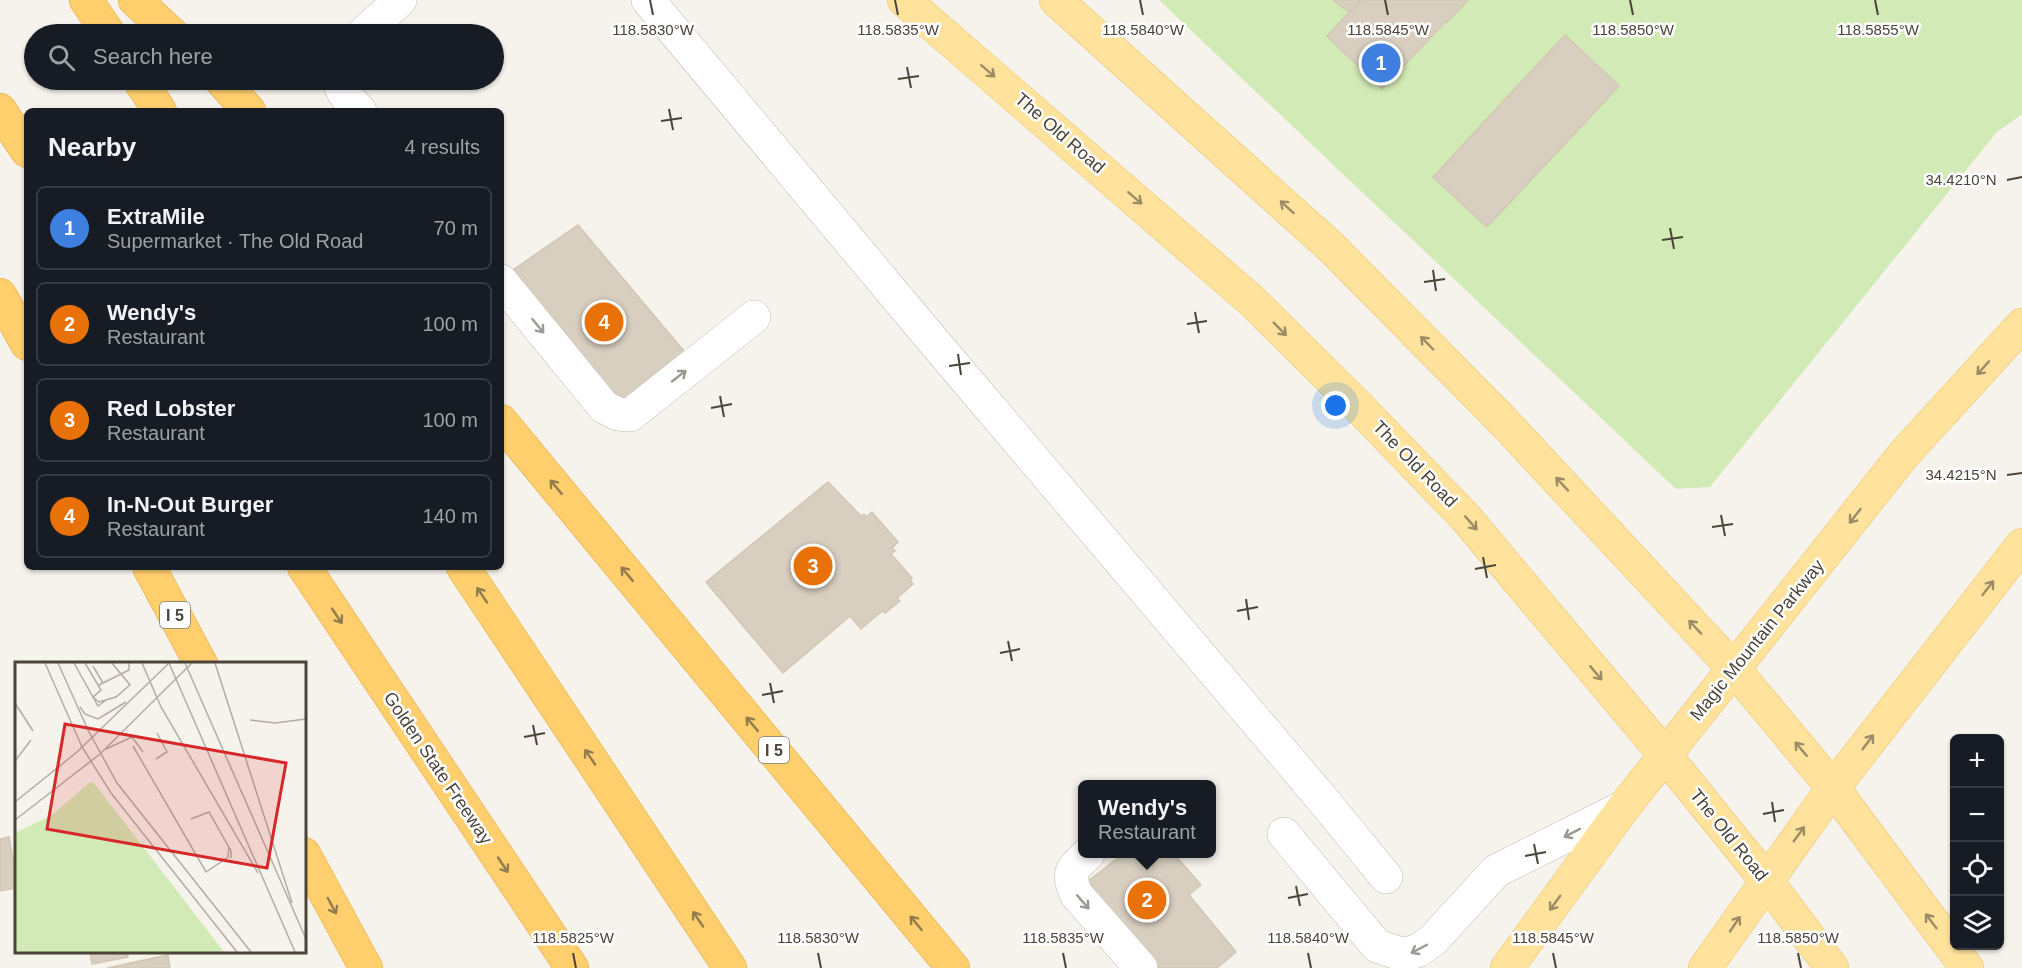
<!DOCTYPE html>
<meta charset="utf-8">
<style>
:root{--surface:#171b24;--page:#20242c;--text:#f1f3f6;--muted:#9ea1a6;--line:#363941;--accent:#fc3f1d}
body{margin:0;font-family:Arial,sans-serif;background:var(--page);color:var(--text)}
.controls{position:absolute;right:18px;bottom:18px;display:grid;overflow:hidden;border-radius:9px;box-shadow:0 2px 4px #0004}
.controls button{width:54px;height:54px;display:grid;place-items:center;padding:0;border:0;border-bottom:2px solid var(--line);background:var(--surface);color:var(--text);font:30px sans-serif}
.you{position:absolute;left:1336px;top:406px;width:21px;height:21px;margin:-15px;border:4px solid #fff;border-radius:50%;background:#1a73e8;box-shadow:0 0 0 9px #1a73e833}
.badge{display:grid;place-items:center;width:39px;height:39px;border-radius:50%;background:var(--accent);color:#fff;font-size:20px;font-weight:700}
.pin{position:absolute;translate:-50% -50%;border:3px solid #fff;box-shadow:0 2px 6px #0006}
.popup{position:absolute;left:1078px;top:780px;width:138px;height:78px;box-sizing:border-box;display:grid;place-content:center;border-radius:9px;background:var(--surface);filter:drop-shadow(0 2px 4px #0005);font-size:20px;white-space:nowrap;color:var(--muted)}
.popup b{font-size:22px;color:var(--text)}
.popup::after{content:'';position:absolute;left:50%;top:100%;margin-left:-12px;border:12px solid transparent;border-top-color:var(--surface)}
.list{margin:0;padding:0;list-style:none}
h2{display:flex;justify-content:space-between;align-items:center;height:78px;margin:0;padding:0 24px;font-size:26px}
h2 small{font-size:20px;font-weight:400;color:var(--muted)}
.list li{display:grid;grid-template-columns:39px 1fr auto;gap:18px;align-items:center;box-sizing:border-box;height:84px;margin:0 12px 12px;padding:0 12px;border:2px solid var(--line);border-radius:9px}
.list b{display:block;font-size:22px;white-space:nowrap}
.list p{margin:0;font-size:20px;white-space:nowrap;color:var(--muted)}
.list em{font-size:20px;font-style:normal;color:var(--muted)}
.icon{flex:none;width:33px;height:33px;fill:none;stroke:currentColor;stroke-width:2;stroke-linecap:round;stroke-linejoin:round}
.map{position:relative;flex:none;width:2022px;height:968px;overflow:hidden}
.search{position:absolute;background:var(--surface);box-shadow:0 2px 4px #0004;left:24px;top:24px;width:480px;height:66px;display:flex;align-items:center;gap:15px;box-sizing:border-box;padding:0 21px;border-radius:33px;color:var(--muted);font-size:22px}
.panel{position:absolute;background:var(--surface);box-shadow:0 2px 4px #0004;left:24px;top:108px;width:480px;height:462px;border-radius:9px}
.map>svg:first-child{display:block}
.green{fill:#d2eab5}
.building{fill:#d8cfc1;stroke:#d3c7b4;stroke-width:1.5}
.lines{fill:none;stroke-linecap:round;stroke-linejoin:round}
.minor-casing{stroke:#c2bbae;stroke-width:34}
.major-casing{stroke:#e6c16a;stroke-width:34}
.highway-casing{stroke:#e0a43c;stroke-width:34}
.minor{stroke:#fff;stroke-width:33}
.major{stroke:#ffe39c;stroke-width:33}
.highway{stroke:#ffcf6e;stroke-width:33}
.oneway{stroke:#9c8c66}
.oneway2{stroke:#9c9892}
.oneway3{stroke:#937c4e}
.ticks{fill:none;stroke:#4b4439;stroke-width:2}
.labels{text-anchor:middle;stroke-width:5;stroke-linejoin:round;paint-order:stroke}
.shield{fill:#fff;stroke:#817c74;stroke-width:1.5}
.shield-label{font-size:16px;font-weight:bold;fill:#4b4439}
.street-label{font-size:18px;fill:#4b4439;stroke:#fff}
.inset-road{fill:none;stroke:#b2ada4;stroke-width:1.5}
.view{fill:#d62828;fill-opacity:0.15;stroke:#d62828;stroke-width:3}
.inset-edge{fill:none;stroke:#4b4439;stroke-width:3}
.ticks-label{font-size:15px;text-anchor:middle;fill:#4b4439;stroke:#fff;stroke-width:5;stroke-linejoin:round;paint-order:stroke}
</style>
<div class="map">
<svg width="2022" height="968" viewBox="0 0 2022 968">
<rect width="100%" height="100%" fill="#f6f3ec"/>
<path class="green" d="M 1159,0 L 2022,0 L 2022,114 L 1996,133 L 1710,487 L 1676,489 Z"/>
<path class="building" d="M 1333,0 L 1361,0 L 1349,12 Z
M 1361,0 L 1468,0 L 1447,22 L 1446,21 L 1382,89 L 1327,36 Z
M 1565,35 L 1619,86 L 1487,227 L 1433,177 Z
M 578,225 L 704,375 L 646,423 L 565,385 L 507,274 Z
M 828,482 L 861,516 L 864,514 L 866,517 L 872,512 L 898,542 L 892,548 L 895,551 L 891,554 L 912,578 L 910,579 L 913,584 L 897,598 L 900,601 L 885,613 L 882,611 L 861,629 L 850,616 L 783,673 L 706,582 Z
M 9,837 L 16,876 L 16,888 L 0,891 L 0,839 Z
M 1123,854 L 1174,854 L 1201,885 L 1189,895 L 1236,952 L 1217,968 L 1158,968 L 1143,951 L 1141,943 L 1137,946 L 1087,882 Z
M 90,952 L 127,952 L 128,957 L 92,964 Z
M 168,955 L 170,968 L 107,968 Z"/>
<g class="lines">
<g class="minor-casing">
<path id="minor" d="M 648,0 L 935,343 L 1323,800 L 1386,877
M 363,34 L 400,0
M 339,80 C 340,92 351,102 360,111
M 501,281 L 604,407 L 618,414 L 630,415 L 754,317
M 1284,834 L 1377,946 L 1404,955 L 1419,950 L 1433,940 L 1496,871 L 1624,807
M 1088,854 C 1071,870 1067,872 1076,894 L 1141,968"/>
</g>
<g class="major-casing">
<path id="major" d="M 904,0 L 1252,301 L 1359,407 L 1466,518 L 1665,755 L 1766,880 L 1832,968
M 1056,0 L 1332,248 L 1503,421 L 1734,669 L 1833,788 L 1967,968
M 1507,968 L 1624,807 L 1904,454 L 2022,325
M 1705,968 L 1833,788 L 2022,545"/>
</g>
<g class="highway-casing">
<path id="highway" d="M 86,0 L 109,34
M 135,0 L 172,34
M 139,80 L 160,111
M 221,80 L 249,111
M 0,110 L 27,151
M 0,295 L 27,344
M 501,421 L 953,968
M 149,567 L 201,664
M 304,567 L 572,968
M 463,567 L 730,968
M 304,854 L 366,968"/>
</g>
<use href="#minor" class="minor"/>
<use href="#major" class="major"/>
<use href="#highway" class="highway"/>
</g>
<defs><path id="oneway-shaft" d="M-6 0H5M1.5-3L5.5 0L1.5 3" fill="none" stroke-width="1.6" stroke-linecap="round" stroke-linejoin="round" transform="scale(1.5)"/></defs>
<g class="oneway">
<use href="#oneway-shaft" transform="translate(988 71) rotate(41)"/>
<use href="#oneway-shaft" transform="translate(1135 198) rotate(41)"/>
<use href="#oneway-shaft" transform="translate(1287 207) rotate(-138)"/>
<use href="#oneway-shaft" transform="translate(1280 329) rotate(45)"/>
<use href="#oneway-shaft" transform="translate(1427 343) rotate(-134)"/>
<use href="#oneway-shaft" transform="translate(1983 368) rotate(132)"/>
<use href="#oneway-shaft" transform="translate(1562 484) rotate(-133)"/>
<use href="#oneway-shaft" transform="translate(1855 516) rotate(128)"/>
<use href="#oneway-shaft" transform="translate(1471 523) rotate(49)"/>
<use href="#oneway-shaft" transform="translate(1988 588) rotate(-52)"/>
<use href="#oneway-shaft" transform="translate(1695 627) rotate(-133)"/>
<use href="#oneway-shaft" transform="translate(1596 673) rotate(50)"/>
<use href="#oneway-shaft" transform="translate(1868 742) rotate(-53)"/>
<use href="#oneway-shaft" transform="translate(1801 749) rotate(-130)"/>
<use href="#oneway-shaft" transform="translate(1799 834) rotate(-54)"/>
<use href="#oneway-shaft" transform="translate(1555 903) rotate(126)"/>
<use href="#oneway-shaft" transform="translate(1931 921) rotate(-127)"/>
<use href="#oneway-shaft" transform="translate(1735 924) rotate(-56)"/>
</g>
<g class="oneway2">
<use href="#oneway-shaft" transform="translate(538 326) rotate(51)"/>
<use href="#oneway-shaft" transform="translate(679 376) rotate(-38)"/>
<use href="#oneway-shaft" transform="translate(1572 833) rotate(153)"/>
<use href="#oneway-shaft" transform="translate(1083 902) rotate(49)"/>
<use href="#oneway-shaft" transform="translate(1419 949) rotate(152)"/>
</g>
<g class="oneway3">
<use href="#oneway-shaft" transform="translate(556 487) rotate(-130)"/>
<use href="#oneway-shaft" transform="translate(627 574) rotate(-130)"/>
<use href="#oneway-shaft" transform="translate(482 595) rotate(-124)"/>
<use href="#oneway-shaft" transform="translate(337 616) rotate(56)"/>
<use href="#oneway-shaft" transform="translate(752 724) rotate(-130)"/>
<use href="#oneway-shaft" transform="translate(590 757) rotate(-124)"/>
<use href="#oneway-shaft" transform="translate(503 865) rotate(56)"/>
<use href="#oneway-shaft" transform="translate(332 906) rotate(62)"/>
<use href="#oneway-shaft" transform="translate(698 919) rotate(-124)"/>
<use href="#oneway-shaft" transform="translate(916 923) rotate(-129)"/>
</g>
<path class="ticks" d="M 650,0 L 653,15M 895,0 L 898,15M 1140,0 L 1143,15M 1385,0 L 1388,15M 1630,0 L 1633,15M 1875,0 L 1878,15M 907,67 L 911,88M 898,79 L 919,76M 669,109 L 673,130M 661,121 L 682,118M 2007,180 L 2022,177M 1670,228 L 1674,249M 1662,240 L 1683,237M 1433,270 L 1436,291M 1424,282 L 1445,279M 1195,312 L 1199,333M 1187,324 L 1207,321M 958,354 L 961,375M 949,366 L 970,363M 720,396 L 724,417M 711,408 L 732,404M 2007,475 L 2022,473M 1721,515 L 1725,536M 1712,527 L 1733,524M 1483,557 L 1487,578M 1475,569 L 1496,565M 1246,599 L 1249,620M 1237,611 L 1258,607M 1008,641 L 1012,661M 1000,653 L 1020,649M 770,683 L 774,703M 762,695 L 783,691M 533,725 L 537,745M 524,737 L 545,733M 1772,802 L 1775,822M 1763,814 L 1784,810M 1534,844 L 1538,864M 1525,856 L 1546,852M 1296,886 L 1300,906M 1288,898 L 1308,894M 573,953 L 576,968M 818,953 L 821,968M 1063,953 L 1066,968M 1308,953 L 1311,968M 1553,953 L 1556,968M 1798,953 L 1801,968"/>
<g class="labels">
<g class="shield">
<rect x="160" y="602" width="30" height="26" rx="4.5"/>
<rect x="759" y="737" width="30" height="26" rx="4.5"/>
</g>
<g class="shield-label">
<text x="175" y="621">I 5</text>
<text x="774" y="756">I 5</text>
</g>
<g class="street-label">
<text transform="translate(1060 133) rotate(41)" y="6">The Old Road</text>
<text transform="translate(1415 464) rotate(46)" y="6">The Old Road</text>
<text transform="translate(1757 640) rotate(-51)" y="6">Magic Mountain Parkway</text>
<text transform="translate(438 768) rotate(56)" y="6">Golden State Freeway</text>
<text transform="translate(1729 835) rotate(51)" y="6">The Old Road</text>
</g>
</g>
<g transform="translate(15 662)">
<rect width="291" height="291" fill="#f6f3ec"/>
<path d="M 75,120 L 79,121 L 209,290 L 0,290 L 0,171 L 37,153 Z" fill="#d2eab5"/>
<path class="inset-road" d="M 30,1 L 67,85 L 96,131 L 222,290M 43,1 L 73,68 L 102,121 L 236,290M 59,1 L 78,35 L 86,28 L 70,1M 127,1 L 146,45 L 243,211M 154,1 L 280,290M 170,1 L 291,277M 200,1 L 277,241M 78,4 L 88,21M 84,23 L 114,8 L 114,1M 78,35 L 84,40 L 101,35 L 115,23 L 97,1M 78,35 L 83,44 L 90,39M 0,41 L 18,69M 65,45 L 70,52 L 83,57 L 111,40M 235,58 L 260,61 L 291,57M 118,84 L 191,210 L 213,195 L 214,185M 91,87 L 117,75 L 128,90M 141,97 L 152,90 L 142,71M 0,99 L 16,78M 0,140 L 62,90 L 154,1M 176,157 L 194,150 L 216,189 L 216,196M 0,158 L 85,92 L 177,1"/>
<path class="view" d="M 50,62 L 271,101 L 252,206 L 32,167 Z"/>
<rect width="291" height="291" class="inset-edge"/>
</g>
<g class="ticks-label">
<text x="653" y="35">118.5830°W</text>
<text x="898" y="35">118.5835°W</text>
<text x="1143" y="35">118.5840°W</text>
<text x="1388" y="35">118.5845°W</text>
<text x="1633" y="35">118.5850°W</text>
<text x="1878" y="35">118.5855°W</text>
<text x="1961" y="185">34.4210°N</text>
<text x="1961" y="480">34.4215°N</text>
<text x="573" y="943">118.5825°W</text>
<text x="818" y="943">118.5830°W</text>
<text x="1063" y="943">118.5835°W</text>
<text x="1308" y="943">118.5840°W</text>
<text x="1553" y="943">118.5845°W</text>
<text x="1798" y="943">118.5850°W</text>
</g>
</svg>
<div class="controls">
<button>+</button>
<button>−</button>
<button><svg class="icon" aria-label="locate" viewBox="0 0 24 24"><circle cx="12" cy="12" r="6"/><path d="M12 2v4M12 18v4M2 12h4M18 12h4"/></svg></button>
<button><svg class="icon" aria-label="layers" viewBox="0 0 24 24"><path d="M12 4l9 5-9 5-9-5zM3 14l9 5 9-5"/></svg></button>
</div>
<div class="you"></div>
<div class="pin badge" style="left:1381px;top:63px;background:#3f7fe0">1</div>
<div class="pin badge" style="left:1147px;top:900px;background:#e8710a">2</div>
<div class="popup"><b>Wendy's</b>Restaurant</div>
<div class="pin badge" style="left:813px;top:566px;background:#e8710a">3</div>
<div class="pin badge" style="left:604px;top:322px;background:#e8710a">4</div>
<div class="search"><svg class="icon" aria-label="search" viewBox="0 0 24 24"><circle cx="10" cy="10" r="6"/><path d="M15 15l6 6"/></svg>Search here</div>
<section class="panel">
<h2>Nearby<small>4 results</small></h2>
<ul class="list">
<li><span class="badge" style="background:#3f7fe0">1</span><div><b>ExtraMile</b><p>Supermarket · The Old Road</p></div><em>70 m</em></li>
<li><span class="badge" style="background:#e8710a">2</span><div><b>Wendy's</b><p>Restaurant</p></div><em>100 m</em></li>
<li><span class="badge" style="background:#e8710a">3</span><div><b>Red Lobster</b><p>Restaurant</p></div><em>100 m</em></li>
<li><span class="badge" style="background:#e8710a">4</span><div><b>In-N-Out Burger</b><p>Restaurant</p></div><em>140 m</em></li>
</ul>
</section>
</div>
